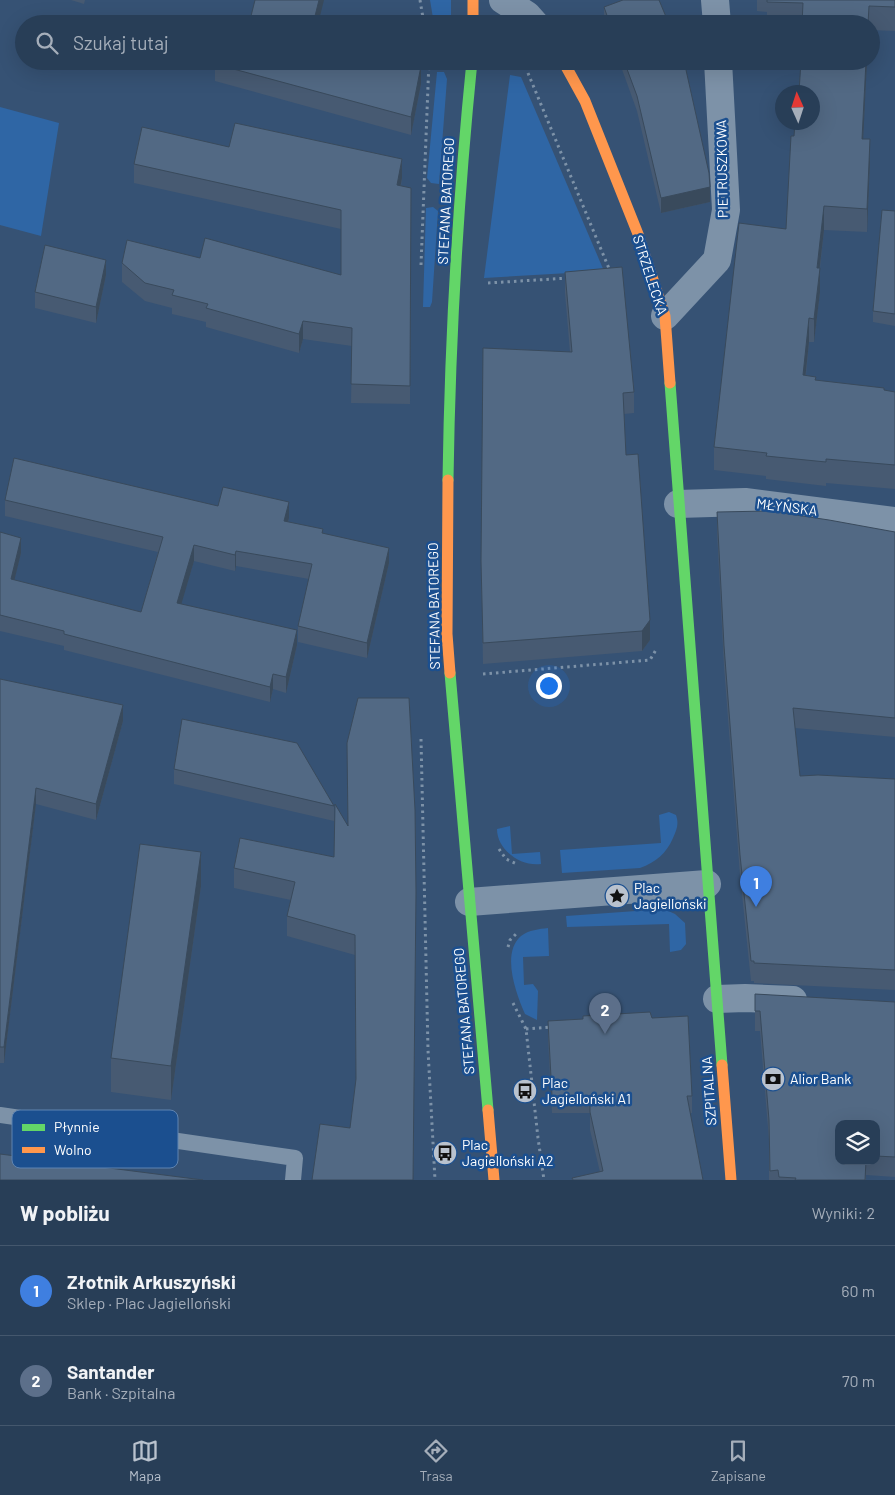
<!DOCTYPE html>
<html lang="pl">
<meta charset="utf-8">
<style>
:root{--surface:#283e57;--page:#30455d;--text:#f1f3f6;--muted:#a5aeba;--line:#44576d;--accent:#b9c2ce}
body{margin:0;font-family:Barlow,sans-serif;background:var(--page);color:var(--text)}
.controls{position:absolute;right:15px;bottom:15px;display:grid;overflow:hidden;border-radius:10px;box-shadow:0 5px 20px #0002}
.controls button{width:45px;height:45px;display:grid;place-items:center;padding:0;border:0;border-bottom:1px solid var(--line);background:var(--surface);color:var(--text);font:25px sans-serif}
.compass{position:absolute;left:775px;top:85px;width:45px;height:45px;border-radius:50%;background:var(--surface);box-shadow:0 5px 20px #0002;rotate:357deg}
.you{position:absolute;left:548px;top:685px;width:18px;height:18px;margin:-12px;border:4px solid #fff;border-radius:50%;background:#1a73e8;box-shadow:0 0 0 8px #1a73e833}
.badge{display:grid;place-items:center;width:32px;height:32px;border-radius:50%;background:var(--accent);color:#fff;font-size:16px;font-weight:700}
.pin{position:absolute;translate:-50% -41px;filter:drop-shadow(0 1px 2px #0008)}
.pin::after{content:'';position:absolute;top:26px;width:18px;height:15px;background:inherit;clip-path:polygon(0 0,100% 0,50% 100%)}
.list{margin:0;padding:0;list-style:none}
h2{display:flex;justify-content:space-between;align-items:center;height:65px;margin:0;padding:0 20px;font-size:21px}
h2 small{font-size:16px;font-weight:400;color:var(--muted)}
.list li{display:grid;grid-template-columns:32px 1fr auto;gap:15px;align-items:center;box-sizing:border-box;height:90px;padding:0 20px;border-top:1px solid var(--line)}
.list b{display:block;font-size:19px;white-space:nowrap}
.list p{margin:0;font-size:16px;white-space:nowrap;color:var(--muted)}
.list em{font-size:16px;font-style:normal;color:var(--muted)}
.icon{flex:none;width:28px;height:28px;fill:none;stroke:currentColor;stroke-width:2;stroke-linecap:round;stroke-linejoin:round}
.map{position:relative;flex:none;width:895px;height:1180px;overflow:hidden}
.search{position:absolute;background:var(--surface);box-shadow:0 5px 20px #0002;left:15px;right:15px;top:15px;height:55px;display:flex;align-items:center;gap:12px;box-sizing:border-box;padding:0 18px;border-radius:28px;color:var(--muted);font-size:19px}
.sheet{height:245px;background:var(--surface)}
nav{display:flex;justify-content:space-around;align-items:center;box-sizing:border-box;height:70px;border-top:1px solid var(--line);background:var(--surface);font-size:14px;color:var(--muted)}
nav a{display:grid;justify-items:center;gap:2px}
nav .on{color:var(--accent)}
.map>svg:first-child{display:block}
.green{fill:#2f66a5}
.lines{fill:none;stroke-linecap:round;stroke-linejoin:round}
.path{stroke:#7d92a8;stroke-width:3;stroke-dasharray:2.5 4;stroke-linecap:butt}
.lane{stroke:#7d92a8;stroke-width:16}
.street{stroke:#7d92a8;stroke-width:28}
.fast{stroke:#63d668;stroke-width:11}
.slow{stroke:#ff974d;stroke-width:11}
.wall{fill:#475a72;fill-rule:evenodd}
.shaded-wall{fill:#394a5c}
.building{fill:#526984;stroke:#394a5c}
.labels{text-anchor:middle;stroke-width:5;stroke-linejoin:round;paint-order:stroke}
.street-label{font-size:14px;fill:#fff;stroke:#1b4f8f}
.poi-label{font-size:14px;fill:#fff;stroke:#1b4f8f;text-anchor:start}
.key{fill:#1b4f8f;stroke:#5f84b1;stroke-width:1}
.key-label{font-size:14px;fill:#fff}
</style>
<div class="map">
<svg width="895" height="1180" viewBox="0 0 895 1180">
<rect width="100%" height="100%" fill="#365274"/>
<path class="green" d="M 430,0 L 451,0 L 451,24 L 434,24 Z
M 437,72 L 444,72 L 447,79 L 439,184 L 431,183 L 427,178 Z
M 510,75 L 521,77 L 604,271 L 484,278 Z
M 0,107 L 59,123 L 41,236 L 0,225 Z
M 433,207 L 438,211 L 432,302 L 430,307 L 423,307 L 426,208 Z
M 669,812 L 676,815 C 679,824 677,829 673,838 C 666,854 656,862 640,868 L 562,873 L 560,850 L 661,843 L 659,815 Z
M 510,826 L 512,854 L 540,852 L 541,864 C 521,867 497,850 497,829 Z
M 664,909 L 675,914 L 685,923 L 686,944 L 681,950 L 670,952 L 669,924 L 567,927 L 566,916 Z
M 548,928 L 549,956 L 523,957 L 524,985 L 533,984 L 538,991 L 537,1020 L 525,1014 C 516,994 501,953 521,936 C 529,930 539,929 548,928 Z"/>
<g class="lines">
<path class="path" d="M 420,0 L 424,24
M 567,16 L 572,24
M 523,61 L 610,271
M 421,265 L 429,61
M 488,283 L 569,278
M 483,674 L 650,660 L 657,648
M 421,739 L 428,1050 L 435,1180
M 499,849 L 506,859 L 517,864
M 508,947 L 510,940 L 518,932
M 513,1003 L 526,1029 L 538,1138 L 544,1180
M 526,1029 L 551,1027"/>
<path class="lane" d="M 0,1115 L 295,1158 L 293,1180"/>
<path class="street" d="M 503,0 L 527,15 L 535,24
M 715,0 L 717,24
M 665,316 L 717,260 L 726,210 L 718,61
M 678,504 L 745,502 L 895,521
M 469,902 L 707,884
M 717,999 L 745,998 L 793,1000"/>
<path class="fast" d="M 670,383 L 722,1065
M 448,480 C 450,340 458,200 472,61
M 450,673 L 488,1110"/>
<path class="slow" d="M 473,0 L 473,24
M 563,61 L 585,101 L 638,234 L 665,316 L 670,383
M 448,480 L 447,634 L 450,673
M 722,1065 L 731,1180
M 488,1110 L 494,1180"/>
</g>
<path class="wall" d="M 71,0 L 85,0 L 84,4 Z
M 757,0 L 895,0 L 895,31 L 871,30 L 871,24 L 767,24 L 767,12 L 757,11 Z
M 604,7 L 669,24 L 604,24 Z
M 619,61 L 684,61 L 710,202 L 661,213 L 637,111 Z
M 801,61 L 867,61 L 863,139 L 870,162 L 867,232 L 824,230 L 820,268 L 820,292 L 814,342 L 809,342 L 806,375 L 816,380 L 895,392 L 895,489 L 826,483 L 826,486 L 766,479 L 766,476 L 714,470 L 714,447 L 786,229 L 794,136 L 812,122 Z
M 215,64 L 421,84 L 411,135 L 215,81 Z
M 229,147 L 402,178 L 401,186 L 411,188 L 410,404 L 351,403 L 352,346 L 303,339 L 299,353 L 206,327 L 206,322 L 172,314 L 172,308 L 145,301 L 122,282 L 122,263 L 200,258 L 341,275 L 341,229 L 134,183 L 134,164 Z
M 895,211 L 895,326 L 873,322 L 873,311 Z
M 565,272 L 634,392 L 634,413 L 624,414 L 626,455 L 650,640 L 642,651 L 483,664 L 481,561 L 570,352 L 565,293 Z
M 106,275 L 96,323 L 35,308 L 35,292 Z
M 5,500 L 218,506 L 289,518 L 288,522 L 323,533 L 389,563 L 367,658 L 298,642 L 298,626 L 309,579 L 236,566 L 235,571 L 194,561 L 181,604 L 297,645 L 286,693 L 273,689 L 270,702 L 64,650 L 64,646 L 0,631 L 0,532 L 21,553 L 14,580 L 141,612 L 158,552 L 5,516 Z
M 717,512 L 895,532 L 895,737 L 795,728 L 800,776 L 895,779 L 895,990 L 754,983 L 754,981 L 751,981 L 740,875 L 724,666 L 717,532 Z
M 0,679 L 123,721 L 96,820 L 36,804 L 4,1063 L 0,1063 Z
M 358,698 L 409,698 L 415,810 L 416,892 L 413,1180 L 312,1180 L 320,1124 L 350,1128 L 356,1080 L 355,955 L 287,936 L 287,916 L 291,900 L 234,888 L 234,868 L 240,838 L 334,857 L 335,804 L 348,826 L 347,743 Z
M 174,769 L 334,806 L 334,821 L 174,784 Z
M 201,886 L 171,1100 L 111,1092 L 111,1058 Z
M 755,994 L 895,1002 L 895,1177 L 866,1175 L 866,1180 L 769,1180 L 769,1140 L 760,1031 L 755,1031 ZM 876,1124 L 876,1161 L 839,1161 Z
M 652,1018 L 692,1096 L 692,1113 L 690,1113 L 703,1180 L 572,1180 L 572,1178 L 600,1172 L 590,1130 L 590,1113 L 552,1113 L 548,1039 L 548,1021 Z"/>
<path class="shaded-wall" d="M 319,0 L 324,0 L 318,24 L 313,24 Z
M 866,61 L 867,61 L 862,163 L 862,139 Z
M 421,66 L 421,84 L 411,135 L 411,117 Z
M 870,139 L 870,162 L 867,232 L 867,209 Z
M 402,159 L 402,178 L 397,204 L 397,185 Z
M 710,187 L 710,202 L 661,213 L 661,198 Z
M 824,206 L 824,230 L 817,291 L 817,268 Z
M 106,260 L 106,275 L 96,323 L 96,307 Z
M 820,268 L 820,292 L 814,342 L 814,319 Z
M 809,318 L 809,342 L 803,399 L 803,375 Z
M 303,321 L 303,339 L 299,353 L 299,334 Z
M 289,502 L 289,518 L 284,536 L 284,521 Z
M 21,538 L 21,553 L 11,594 L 11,579 Z
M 194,545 L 194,561 L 177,619 L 177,603 Z
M 389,548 L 389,563 L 367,658 L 367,643 Z
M 236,551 L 236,566 L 235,571 L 235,555 Z
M 650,620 L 650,640 L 642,651 L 642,631 Z
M 297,630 L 297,645 L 286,693 L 286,677 Z
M 273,674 L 273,689 L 270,702 L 270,687 Z
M 123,705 L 123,721 L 96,820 L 96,804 Z
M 36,788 L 36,804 L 4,1063 L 4,1047 Z
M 201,852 L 201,886 L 171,1100 L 171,1066 Z"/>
<path class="building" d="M 255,0 L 319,0 L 313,24 L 249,24 Z
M 623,0 L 659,0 L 669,24 L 610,24 L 604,7 Z
M 767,0 L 895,0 L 895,7 L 869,6 L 868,24 L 802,24 L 803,3 L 767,2 Z
M 215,61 L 396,61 L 421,66 L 411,117 L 215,64 Z
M 624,61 L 684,61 L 709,173 L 710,187 L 661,198 L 637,96 Z
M 801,61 L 866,61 L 862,139 L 870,139 L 867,209 L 824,206 L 817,268 L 820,268 L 814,319 L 809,318 L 803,375 L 816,377 L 815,380 L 884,388 L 884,390 L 895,392 L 895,465 L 826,459 L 826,462 L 766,456 L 767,453 L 714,447 L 739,223 L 786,229 L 791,136 L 794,136 L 795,122 L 812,122 L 812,92 L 799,92 Z
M 235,123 L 402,159 L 397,185 L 411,188 L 410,386 L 351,384 L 352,328 L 303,321 L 299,334 L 206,308 L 208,304 L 172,295 L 174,290 L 145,283 L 122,263 L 127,240 L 200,258 L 205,238 L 341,275 L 341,210 L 134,164 L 142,127 L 229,147 Z
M 882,210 L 895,211 L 895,314 L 873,311 Z
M 45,245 L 106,260 L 96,307 L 35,292 Z
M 622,267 L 634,392 L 623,393 L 626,455 L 638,454 L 650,620 L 642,631 L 483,643 L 481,561 L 483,348 L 572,352 L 565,272 Z
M 14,458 L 218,506 L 223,487 L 289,502 L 284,521 L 323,529 L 322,533 L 389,548 L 367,643 L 298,626 L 312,564 L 236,551 L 235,555 L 194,545 L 177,603 L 297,630 L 286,677 L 273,674 L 270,687 L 64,634 L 64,631 L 0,615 L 0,532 L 21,538 L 11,579 L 141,612 L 163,537 L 5,500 Z
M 769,511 L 829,520 L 895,532 L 895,718 L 793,708 L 800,776 L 818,775 L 895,779 L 895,970 L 754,963 L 754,961 L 751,961 L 740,855 L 724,646 L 717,512 Z
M 0,679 L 123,705 L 96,804 L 36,788 L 4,1047 L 0,1047 Z
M 358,698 L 409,698 L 415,810 L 416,892 L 413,1180 L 312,1180 L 320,1124 L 350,1128 L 356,1079 L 355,935 L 287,916 L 295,882 L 234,868 L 240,838 L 334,857 L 335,804 L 348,826 L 347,743 Z
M 182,719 L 297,743 L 334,806 L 174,769 Z
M 140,844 L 201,852 L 171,1066 L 111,1058 Z
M 755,994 L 895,1002 L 895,1157 L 876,1156 L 876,1124 L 839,1124 L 839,1161 L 866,1161 L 865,1180 L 795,1180 L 796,1178 L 779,1177 L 778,1170 L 770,1171 L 769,1120 L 760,1011 L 755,1011 Z
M 650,1012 L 652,1018 L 688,1016 L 692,1096 L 687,1096 L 703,1180 L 573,1180 L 572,1178 L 603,1171 L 590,1112 L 590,1096 L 552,1096 L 548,1021 L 583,1019 L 583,1016 Z
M 0,1154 L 203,1180 L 0,1180 Z"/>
<defs>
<g id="sight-disc" transform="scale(1.25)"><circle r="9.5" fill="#b9c2ce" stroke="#1b4f8f"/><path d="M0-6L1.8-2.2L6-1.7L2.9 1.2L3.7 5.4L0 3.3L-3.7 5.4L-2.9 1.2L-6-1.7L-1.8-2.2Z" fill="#111"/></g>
<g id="bank-disc" transform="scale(1.25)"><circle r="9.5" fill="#b9c2ce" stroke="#1b4f8f"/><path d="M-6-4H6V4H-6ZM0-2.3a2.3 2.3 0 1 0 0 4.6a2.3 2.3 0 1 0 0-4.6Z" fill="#111"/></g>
<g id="bus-disc" transform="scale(1.25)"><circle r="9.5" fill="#b9c2ce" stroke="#1b4f8f"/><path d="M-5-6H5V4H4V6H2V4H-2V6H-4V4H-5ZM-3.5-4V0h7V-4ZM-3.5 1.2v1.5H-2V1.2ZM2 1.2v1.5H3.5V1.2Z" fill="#111"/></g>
</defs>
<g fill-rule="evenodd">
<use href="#sight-disc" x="617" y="896"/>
<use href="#bank-disc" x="773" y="1079"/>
<use href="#bus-disc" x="525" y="1091"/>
<use href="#bus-disc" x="445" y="1153"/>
</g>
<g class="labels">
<g class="street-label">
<text transform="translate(722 169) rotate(-91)" y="5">PIETRUSZKOWA</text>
<text transform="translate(446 201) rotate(-87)" y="5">STEFANA BATOREGO</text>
<text transform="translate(650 275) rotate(72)" y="5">STRZELECKA</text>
<text transform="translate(787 507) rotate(7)" y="5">MŁYŃSKA</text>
<text transform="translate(434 606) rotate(-91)" y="5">STEFANA BATOREGO</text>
<text transform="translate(464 1011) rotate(-95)" y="5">STEFANA BATOREGO</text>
<text transform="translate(709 1091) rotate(-94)" y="5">SZPITALNA</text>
</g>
<g class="poi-label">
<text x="634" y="893">Plac<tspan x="634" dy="16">Jagielloński</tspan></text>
<text x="790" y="1084">Alior Bank</text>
<text x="542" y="1088">Plac<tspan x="542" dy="16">Jagielloński A1</tspan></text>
<text x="462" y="1150">Plac<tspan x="462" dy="16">Jagielloński A2</tspan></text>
</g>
</g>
<rect x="12" y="1110" width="166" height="58" rx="8" class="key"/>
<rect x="22" y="1124" width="23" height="7" fill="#63d668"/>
<rect x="22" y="1147" width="23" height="6" fill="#ff974d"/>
<g class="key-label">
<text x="54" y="1132">Płynnie</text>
<text x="54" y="1155">Wolno</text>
</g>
</svg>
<div class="controls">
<button><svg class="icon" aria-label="layers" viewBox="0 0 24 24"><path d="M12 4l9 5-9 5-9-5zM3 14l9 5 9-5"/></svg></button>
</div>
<svg class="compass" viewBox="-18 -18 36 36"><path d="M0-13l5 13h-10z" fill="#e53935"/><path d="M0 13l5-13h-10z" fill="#a5aeba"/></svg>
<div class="you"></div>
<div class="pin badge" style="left:756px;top:907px;background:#3f7fe0">1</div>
<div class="pin badge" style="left:605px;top:1034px;background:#5c6f8a">2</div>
<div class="search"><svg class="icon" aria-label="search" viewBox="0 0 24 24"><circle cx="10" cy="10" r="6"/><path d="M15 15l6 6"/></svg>Szukaj tutaj</div>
</div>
<section class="sheet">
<h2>W pobliżu<small>Wyniki: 2</small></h2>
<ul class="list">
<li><span class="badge" style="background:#3f7fe0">1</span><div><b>Złotnik Arkuszyński</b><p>Sklep · Plac Jagielloński</p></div><em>60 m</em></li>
<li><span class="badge" style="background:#5c6f8a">2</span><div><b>Santander</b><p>Bank · Szpitalna</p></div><em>70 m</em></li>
</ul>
</section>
<nav>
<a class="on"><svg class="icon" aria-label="map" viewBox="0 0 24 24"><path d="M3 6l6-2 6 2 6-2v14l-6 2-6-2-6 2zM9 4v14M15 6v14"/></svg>Mapa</a>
<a><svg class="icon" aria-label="directions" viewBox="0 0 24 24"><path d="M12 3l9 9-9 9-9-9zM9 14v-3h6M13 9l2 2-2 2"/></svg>Trasa</a>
<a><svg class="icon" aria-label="saved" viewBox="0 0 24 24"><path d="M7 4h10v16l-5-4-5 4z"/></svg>Zapisane</a>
</nav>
